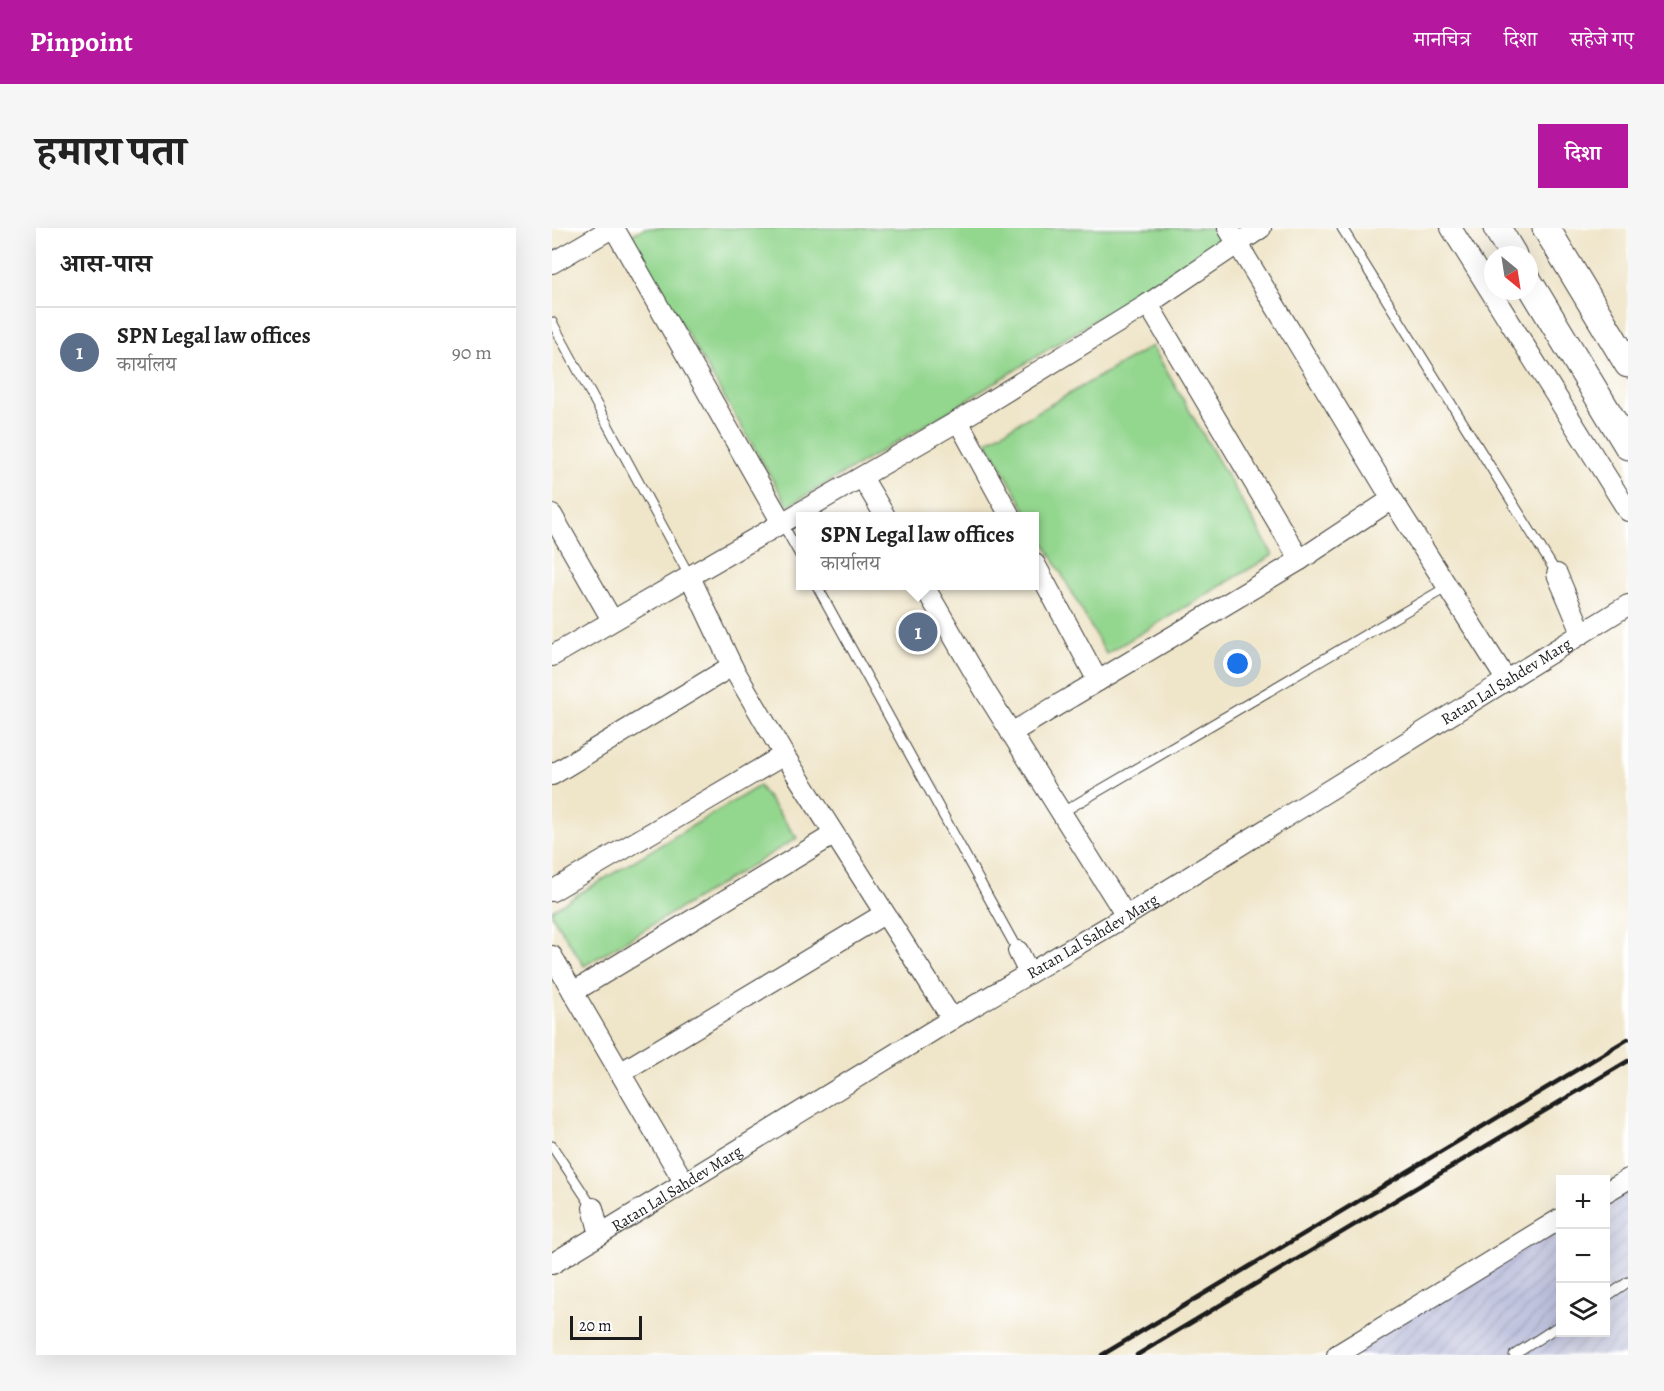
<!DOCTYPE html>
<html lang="hi">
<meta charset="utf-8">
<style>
:root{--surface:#fff;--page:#f6f6f6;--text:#222;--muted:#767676;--line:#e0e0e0;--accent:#b5179e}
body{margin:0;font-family:Alegreya,"Noto Serif Devanagari",serif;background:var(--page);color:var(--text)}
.controls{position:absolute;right:18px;bottom:18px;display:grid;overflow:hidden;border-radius:0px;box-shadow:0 6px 24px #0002}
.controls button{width:54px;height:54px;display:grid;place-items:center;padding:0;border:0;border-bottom:2px solid var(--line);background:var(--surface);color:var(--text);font:30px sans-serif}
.compass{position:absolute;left:932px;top:18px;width:54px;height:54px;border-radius:50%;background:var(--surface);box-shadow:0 6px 24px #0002;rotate:150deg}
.scale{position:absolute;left:18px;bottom:15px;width:72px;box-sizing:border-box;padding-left:6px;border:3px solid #1c1c1c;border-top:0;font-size:16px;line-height:21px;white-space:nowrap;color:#1c1c1c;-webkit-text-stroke:4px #fff;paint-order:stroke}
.you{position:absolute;left:686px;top:436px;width:21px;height:21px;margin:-15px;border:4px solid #fff;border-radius:50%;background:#1a73e8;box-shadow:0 0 0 9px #1a73e833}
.badge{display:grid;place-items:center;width:39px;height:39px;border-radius:50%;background:var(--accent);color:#fff;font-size:20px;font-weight:700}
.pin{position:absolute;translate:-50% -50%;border:3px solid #fff;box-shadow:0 2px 6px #0006}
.popup{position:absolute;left:244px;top:284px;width:243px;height:78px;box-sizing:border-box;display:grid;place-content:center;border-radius:0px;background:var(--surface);filter:drop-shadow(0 2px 4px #0005);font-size:20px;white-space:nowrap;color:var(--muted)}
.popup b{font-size:22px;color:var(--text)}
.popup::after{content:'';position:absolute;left:50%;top:100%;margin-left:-12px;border:12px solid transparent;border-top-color:var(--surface)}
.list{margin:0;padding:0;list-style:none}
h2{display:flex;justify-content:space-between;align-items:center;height:78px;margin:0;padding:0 24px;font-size:26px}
h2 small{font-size:20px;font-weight:400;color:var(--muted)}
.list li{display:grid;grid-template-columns:39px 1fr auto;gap:18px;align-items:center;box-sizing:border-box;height:90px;padding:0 24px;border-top:2px solid var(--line)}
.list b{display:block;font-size:22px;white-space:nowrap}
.list p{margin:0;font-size:20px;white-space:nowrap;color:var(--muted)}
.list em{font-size:20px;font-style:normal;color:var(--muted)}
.icon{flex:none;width:33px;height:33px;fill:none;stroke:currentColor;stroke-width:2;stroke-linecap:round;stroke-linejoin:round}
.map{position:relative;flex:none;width:1076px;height:1127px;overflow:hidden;border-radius:0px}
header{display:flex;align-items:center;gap:36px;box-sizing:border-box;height:84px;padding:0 30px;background:var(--accent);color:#fff}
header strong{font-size:28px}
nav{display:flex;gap:33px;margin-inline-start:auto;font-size:21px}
.intro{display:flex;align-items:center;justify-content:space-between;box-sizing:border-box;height:144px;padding:0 36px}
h1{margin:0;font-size:42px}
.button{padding:15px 27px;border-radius:0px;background:var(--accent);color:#fff;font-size:21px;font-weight:700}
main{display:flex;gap:36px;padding:0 36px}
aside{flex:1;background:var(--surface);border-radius:0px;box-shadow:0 6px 24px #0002}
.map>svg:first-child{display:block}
.industrial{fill:url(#industrial-furrows)}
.park{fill:#93d68e;stroke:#587955;stroke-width:1.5}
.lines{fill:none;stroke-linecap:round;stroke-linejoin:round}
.lane-casing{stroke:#3c3a36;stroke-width:11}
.street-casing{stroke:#3c3a36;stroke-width:22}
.secondary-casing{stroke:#3c3a36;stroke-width:29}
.lane{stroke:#fff;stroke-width:9}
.street{stroke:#fff;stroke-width:20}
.secondary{stroke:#fff;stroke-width:27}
.rail{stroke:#1c1c1c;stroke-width:4.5}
.labels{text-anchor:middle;stroke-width:4.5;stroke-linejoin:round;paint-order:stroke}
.street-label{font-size:16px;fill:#1c1c1c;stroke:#fff}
</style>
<header>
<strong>Pinpoint</strong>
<nav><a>मानचित्र</a><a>दिशा</a><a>सहेजे गए</a></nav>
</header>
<div class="intro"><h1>हमारा पता</h1><a class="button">दिशा</a></div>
<main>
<aside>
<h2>आस-पास<small></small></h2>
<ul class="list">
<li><span class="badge" style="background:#5c6f8a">1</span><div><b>SPN Legal law offices</b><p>कार्यालय</p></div><em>90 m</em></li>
</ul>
</aside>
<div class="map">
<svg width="1076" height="1127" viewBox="0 0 1076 1127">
<defs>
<pattern id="industrial-furrows" width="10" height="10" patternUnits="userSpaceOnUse" patternTransform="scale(1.5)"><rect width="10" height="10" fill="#bfc2dd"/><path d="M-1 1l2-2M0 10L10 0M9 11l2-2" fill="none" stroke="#a4a6bd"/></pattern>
</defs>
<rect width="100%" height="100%" fill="#fff"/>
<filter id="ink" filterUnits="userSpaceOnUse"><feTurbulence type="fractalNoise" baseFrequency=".0167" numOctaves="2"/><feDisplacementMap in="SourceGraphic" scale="12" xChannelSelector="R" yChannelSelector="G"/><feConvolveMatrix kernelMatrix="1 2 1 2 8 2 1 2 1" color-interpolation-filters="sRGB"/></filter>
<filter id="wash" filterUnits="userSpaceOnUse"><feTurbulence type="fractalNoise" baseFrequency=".008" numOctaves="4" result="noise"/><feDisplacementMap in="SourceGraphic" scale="24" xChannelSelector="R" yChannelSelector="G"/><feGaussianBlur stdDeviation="1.35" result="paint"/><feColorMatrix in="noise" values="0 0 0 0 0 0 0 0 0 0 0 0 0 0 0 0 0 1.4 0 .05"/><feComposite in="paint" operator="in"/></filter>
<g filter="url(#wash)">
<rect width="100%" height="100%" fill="#efe5c9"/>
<path class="industrial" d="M 1076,944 L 1076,1127 L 797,1127 L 1008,982 L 1008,1104 L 1054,1104 L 1054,956 Z"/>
<path class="park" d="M 92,0 L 661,0 L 669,13 L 401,181 L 236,278 L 78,8 Z
M 600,118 L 721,327 L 554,426 L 483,298 L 483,288 L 477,288 L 435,213 Z
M 207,558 L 245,610 L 32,738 L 0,687 L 0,682 Z"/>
</g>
<g filter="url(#ink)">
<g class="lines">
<g class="lane-casing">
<path id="lane" d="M 790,0 L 1005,346
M 0,94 L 138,349
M 230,295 L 249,329
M 265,358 L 466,723
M 509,585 L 895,359
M 0,918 L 41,980
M 1054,1069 L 1076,1054
M 962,1127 L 1008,1097"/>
</g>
<g class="street-casing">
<g id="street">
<path d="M 62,0 L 230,295"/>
<path d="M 676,0 L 840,271 L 955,453"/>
<path d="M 899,0 L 1076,283"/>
<path d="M 0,35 L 60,0"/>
<path d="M 406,193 L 458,288"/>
<path d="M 310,249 L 333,288"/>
<path d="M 0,287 L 60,392"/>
<path d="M 748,332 L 840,271"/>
<path d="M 483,336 L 546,453 L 748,332 L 596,76"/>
<path d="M 1005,346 L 1030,405"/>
<path d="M 138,349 L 180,438 L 232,527 L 400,791"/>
<path d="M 372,358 L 433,463 L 574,688"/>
<path d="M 0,428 L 406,193 L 596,76 L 709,0"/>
<path d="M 459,505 L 546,453"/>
<path d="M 0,547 L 180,438"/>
<path d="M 0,663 L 232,527"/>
<path d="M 466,723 L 477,745"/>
<path d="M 0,728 L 132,954"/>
<path d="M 21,764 L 281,607"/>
<path d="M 68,845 L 332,686"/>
<path d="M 1054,964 L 1076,951"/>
<path d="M 41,980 L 48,1007"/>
<path id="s1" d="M 0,1036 L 400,791 L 574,688 L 1076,377"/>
<path d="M 785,1127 L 1008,991"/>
</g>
</g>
<g class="secondary-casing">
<path id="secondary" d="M 945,0 L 961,27
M 994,0 L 1076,136
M 977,54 L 1076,218"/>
</g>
<use href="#lane" class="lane"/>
<use href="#street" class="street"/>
<use href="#secondary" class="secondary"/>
<path class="rail" d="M 550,1127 L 1076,811
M 585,1127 L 1076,833"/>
</g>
</g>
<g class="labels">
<g class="street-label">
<text dy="6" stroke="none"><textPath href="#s1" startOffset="1118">Ratan Lal Sahdev Marg</textPath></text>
<text dy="6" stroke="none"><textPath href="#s1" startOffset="632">Ratan Lal Sahdev Marg</textPath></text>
<text dy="6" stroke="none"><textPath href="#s1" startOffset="146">Ratan Lal Sahdev Marg</textPath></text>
</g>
</g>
</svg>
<div class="controls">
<button>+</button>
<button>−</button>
<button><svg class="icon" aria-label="layers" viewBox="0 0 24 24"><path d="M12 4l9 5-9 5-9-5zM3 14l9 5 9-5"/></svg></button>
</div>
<svg class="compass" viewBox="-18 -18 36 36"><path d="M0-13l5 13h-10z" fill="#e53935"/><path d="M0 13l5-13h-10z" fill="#767676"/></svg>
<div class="scale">20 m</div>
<div class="you"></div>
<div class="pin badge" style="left:366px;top:404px;background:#5c6f8a">1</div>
<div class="popup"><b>SPN Legal law offices</b>कार्यालय</div>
</div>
</main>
